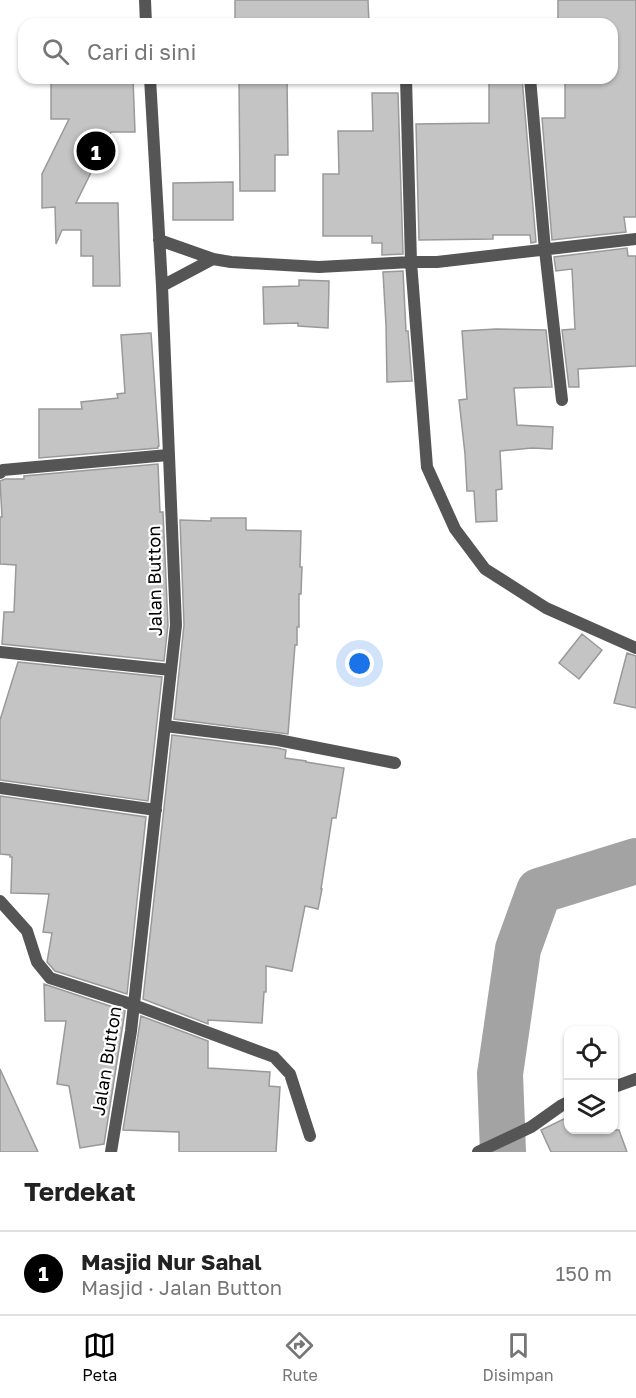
<!DOCTYPE html>
<html lang="id">
<meta charset="utf-8">
<style>
:root{--surface:#fff;--page:#f2f2f2;--text:#222;--muted:#767676;--line:#e0e0e0;--accent:#000}
body{margin:0;font-family:"Golos Text",sans-serif;background:var(--page);color:var(--text)}
.controls{position:absolute;right:18px;bottom:18px;display:grid;overflow:hidden;border-radius:12px;box-shadow:0 2px 4px #0004}
.controls button{width:54px;height:54px;display:grid;place-items:center;padding:0;border:0;border-bottom:2px solid var(--line);background:var(--surface);color:var(--text);font:30px sans-serif}
.you{position:absolute;left:360px;top:664px;width:21px;height:21px;margin:-15px;border:4px solid #fff;border-radius:50%;background:#1a73e8;box-shadow:0 0 0 9px #1a73e833}
.badge{display:grid;place-items:center;width:39px;height:39px;border-radius:50%;background:var(--accent);color:#fff;font-size:20px;font-weight:700}
.pin{position:absolute;translate:-50% -50%;border:3px solid #fff;box-shadow:0 2px 6px #0006}
.list{margin:0;padding:0;list-style:none}
h2{display:flex;justify-content:space-between;align-items:center;height:78px;margin:0;padding:0 24px;font-size:26px}
h2 small{font-size:20px;font-weight:400;color:var(--muted)}
.list li{display:grid;grid-template-columns:39px 1fr auto;gap:18px;align-items:center;box-sizing:border-box;height:84px;padding:0 24px;border-top:2px solid var(--line)}
.list b{display:block;font-size:22px;white-space:nowrap}
.list p{margin:0;font-size:20px;white-space:nowrap;color:var(--muted)}
.list em{font-size:20px;font-style:normal;color:var(--muted)}
.icon{flex:none;width:33px;height:33px;fill:none;stroke:currentColor;stroke-width:2;stroke-linecap:round;stroke-linejoin:round}
.map{position:relative;flex:none;width:636px;height:1152px;overflow:hidden}
.search{position:absolute;background:var(--surface);box-shadow:0 2px 4px #0004;left:18px;right:18px;top:18px;height:66px;display:flex;align-items:center;gap:15px;box-sizing:border-box;padding:0 21px;border-radius:18px;color:var(--muted);font-size:22px}
.sheet{height:162px;background:var(--surface)}
nav{display:flex;justify-content:space-around;align-items:center;box-sizing:border-box;height:84px;border-top:2px solid var(--line);background:var(--surface);font-size:16px;color:var(--muted)}
nav a{display:grid;justify-items:center;gap:3px}
nav .on{color:var(--accent)}
.map>svg:first-child{display:block}
.lines{fill:none;stroke-linecap:round;stroke-linejoin:round}
.river{stroke:#a3a3a3;stroke-width:46}
.building{fill:#c4c4c4;stroke:#999;stroke-width:1.5}
.minor{stroke:#555;stroke-width:12}
.labels{text-anchor:middle;stroke-width:4.5;stroke-linejoin:round;paint-order:stroke}
.street-label{font-size:18px;fill:#000;stroke:#fff}
</style>
<div class="map">
<svg width="636" height="1152" viewBox="0 0 636 1152">
<rect width="100%" height="100%" fill="#fff"/>
<g class="lines">
<path class="river" d="M 503,1152 L 500,1074 L 518,949 L 539,891 L 636,861"/>
</g>
<path class="building" d="M 235,0 L 368,0 L 369,24 L 235,24 Z
M 558,0 L 636,0 L 636,217 L 624,217 L 626,232 L 552,240 L 542,118 L 565,118 L 565,78 L 612,78 L 612,24 L 558,24 Z
M 51,78 L 133,78 L 135,132 L 111,132 L 76,203 L 118,203 L 120,286 L 93,286 L 93,256 L 81,256 L 81,230 L 62,230 L 56,244 L 55,207 L 42,208 L 42,174 L 69,119 L 51,119 Z
M 239,78 L 287,78 L 288,155 L 275,155 L 275,191 L 240,191 Z
M 489,78 L 522,78 L 536,242 L 531,243 L 530,235 L 493,235 L 493,239 L 419,240 L 416,124 L 489,123 Z
M 372,93 L 398,93 L 403,254 L 382,255 L 382,243 L 372,243 L 372,236 L 323,236 L 323,174 L 339,174 L 338,131 L 373,131 Z
M 233,182 L 233,220 L 173,220 L 173,183 Z
M 627,248 L 628,256 L 636,256 L 636,366 L 578,369 L 579,387 L 569,387 L 562,330 L 575,329 L 572,269 L 556,271 L 554,257 Z
M 403,271 L 406,331 L 408,331 L 412,381 L 387,382 L 386,325 L 383,272 Z
M 299,280 L 329,281 L 328,328 L 298,326 L 298,323 L 264,324 L 263,287 L 299,286 Z
M 496,329 L 546,330 L 552,387 L 514,388 L 517,425 L 553,427 L 552,449 L 532,448 L 500,451 L 502,489 L 496,490 L 497,521 L 476,522 L 474,491 L 467,491 L 465,454 L 459,400 L 467,399 L 462,331 Z
M 151,333 L 159,446 L 158,446 L 158,448 L 39,458 L 39,409 L 82,409 L 81,402 L 118,398 L 117,394 L 125,393 L 121,335 Z
M 158,464 L 160,512 L 163,512 L 168,625 L 164,661 L 2,644 L 4,612 L 14,612 L 16,565 L 0,564 L 0,517 L 2,517 L 0,481 L 5,479 L 24,479 L 24,476 Z
M 211,518 L 246,518 L 246,530 L 301,531 L 300,567 L 302,567 L 301,594 L 299,594 L 299,627 L 297,627 L 297,645 L 295,645 L 288,734 L 174,719 L 184,625 L 180,520 L 211,521 Z
M 582,634 L 602,650 L 579,679 L 559,663 Z
M 627,653 L 636,656 L 636,708 L 614,703 Z
M 18,662 L 162,677 L 148,801 L 0,780 L 0,720 Z
M 172,735 L 277,748 L 286,750 L 285,758 L 306,761 L 306,762 L 344,768 L 336,818 L 332,818 L 321,889 L 322,889 L 318,909 L 305,906 L 292,971 L 266,966 L 266,992 L 264,992 L 262,1023 L 208,1020 L 208,1024 L 143,999 Z
M 0,796 L 146,817 L 127,994 L 55,971 L 47,962 L 52,933 L 43,932 L 49,894 L 11,893 L 12,857 L 10,857 L 10,855 L 0,854 Z
M 44,984 L 125,1011 L 104,1144 L 80,1148 L 69,1086 L 57,1084 L 66,1021 L 45,1021 Z
M 141,1016 L 208,1041 L 208,1068 L 270,1072 L 269,1086 L 280,1087 L 276,1152 L 179,1152 L 179,1132 L 123,1130 Z
M 0,1069 L 38,1152 L 0,1152 Z
M 568,1117 L 568,1130 L 619,1130 L 627,1152 L 551,1152 L 541,1130 Z"/>
<g class="lines">
<path class="minor" d="M 145,0 L 146,24
M 406,78 L 411,262 L 427,467 L 455,529 L 485,569 L 546,608 L 636,648
M 530,78 L 545,250 L 562,400
M 159,240 L 213,259 L 231,262 L 319,267 L 411,262 L 437,262 L 636,239
M 162,286 L 213,259
M 0,473 L 3,470 L 168,455
M 0,652 L 171,670
M 165,726 L 278,740 L 395,763
M 0,788 L 156,810
M 0,901 L 27,931 L 37,962 L 50,978 L 134,1005 L 274,1057 L 290,1074 L 310,1136
M 614,1087 L 636,1079
M 111,1152 L 131,1031 L 176,625 L 162,286 L 150,78
M 478,1152 L 531,1127 L 562,1105 L 568,1102"/>
</g>
<g class="labels">
<g class="street-label">
<text transform="translate(155 581) rotate(-91)" y="6">Jalan Button</text>
<text transform="translate(107 1061) rotate(-81)" y="6">Jalan Button</text>
</g>
</g>
</svg>
<div class="controls">
<button><svg class="icon" aria-label="locate" viewBox="0 0 24 24"><circle cx="12" cy="12" r="6"/><path d="M12 2v4M12 18v4M2 12h4M18 12h4"/></svg></button>
<button><svg class="icon" aria-label="layers" viewBox="0 0 24 24"><path d="M12 4l9 5-9 5-9-5zM3 14l9 5 9-5"/></svg></button>
</div>
<div class="you"></div>
<div class="pin badge" style="left:96px;top:151px">1</div>
<div class="search"><svg class="icon" aria-label="search" viewBox="0 0 24 24"><circle cx="10" cy="10" r="6"/><path d="M15 15l6 6"/></svg>Cari di sini</div>
</div>
<section class="sheet">
<h2>Terdekat<small></small></h2>
<ul class="list">
<li><span class="badge">1</span><div><b>Masjid Nur Sahal</b><p>Masjid · Jalan Button</p></div><em>150 m</em></li>
</ul>
</section>
<nav>
<a class="on"><svg class="icon" aria-label="map" viewBox="0 0 24 24"><path d="M3 6l6-2 6 2 6-2v14l-6 2-6-2-6 2zM9 4v14M15 6v14"/></svg>Peta</a>
<a><svg class="icon" aria-label="directions" viewBox="0 0 24 24"><path d="M12 3l9 9-9 9-9-9zM9 14v-3h6M13 9l2 2-2 2"/></svg>Rute</a>
<a><svg class="icon" aria-label="saved" viewBox="0 0 24 24"><path d="M7 4h10v16l-5-4-5 4z"/></svg>Disimpan</a>
</nav>
